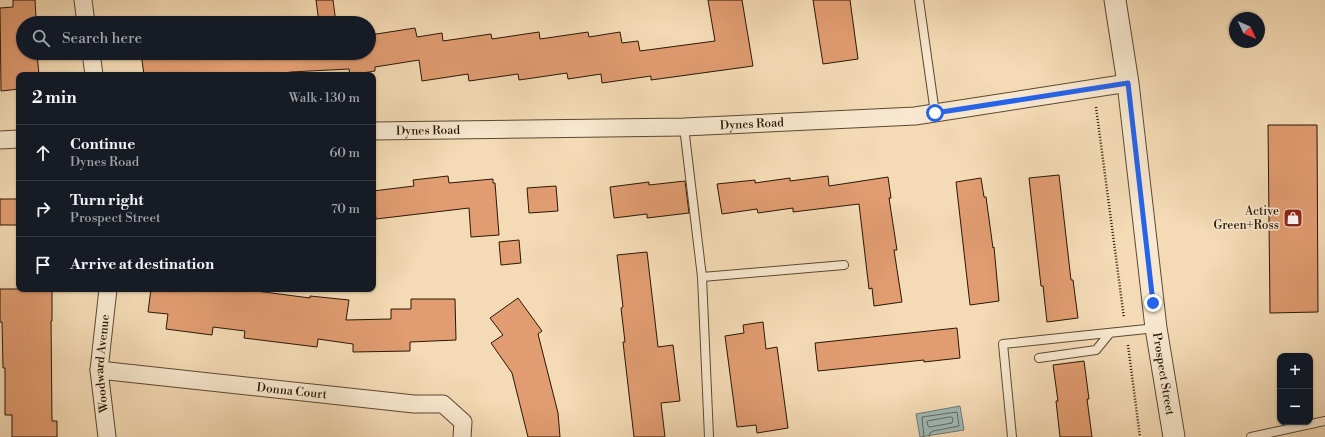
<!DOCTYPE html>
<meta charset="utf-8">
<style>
:root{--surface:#171b24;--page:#20242c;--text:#f1f3f6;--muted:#9ea1a6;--line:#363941}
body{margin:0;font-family:"Libre Bodoni",serif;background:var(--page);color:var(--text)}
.controls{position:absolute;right:12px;bottom:12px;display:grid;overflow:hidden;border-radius:8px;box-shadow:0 1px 3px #0004}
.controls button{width:36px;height:36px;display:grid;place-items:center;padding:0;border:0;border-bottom:1px solid var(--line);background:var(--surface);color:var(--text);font:20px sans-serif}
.compass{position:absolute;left:1229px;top:12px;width:36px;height:36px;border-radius:50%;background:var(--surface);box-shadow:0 1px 3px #0004;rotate:134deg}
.stop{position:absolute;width:12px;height:12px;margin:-9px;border:3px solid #2563eb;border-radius:50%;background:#fff}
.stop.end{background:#2563eb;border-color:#fff;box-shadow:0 1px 4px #0008}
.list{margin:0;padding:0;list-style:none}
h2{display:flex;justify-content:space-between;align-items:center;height:52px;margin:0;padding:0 16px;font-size:17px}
h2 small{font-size:13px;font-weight:400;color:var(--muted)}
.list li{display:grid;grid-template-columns:26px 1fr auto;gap:12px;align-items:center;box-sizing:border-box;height:56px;padding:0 16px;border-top:1px solid var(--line)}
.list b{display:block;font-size:15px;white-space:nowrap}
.list p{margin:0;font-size:13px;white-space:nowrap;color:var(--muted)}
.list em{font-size:13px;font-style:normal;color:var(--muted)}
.icon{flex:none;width:22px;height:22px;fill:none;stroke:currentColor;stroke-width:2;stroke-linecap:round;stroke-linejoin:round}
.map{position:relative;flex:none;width:1325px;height:437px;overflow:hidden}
.search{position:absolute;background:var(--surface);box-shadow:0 1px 3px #0004;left:16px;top:16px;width:360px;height:44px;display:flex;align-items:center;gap:10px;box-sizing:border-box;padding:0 14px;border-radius:22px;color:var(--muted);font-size:15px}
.panel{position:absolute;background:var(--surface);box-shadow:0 1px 3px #0004;left:16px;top:72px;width:360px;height:220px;border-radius:8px}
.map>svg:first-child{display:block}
.water{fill:#9fb9b7;stroke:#6f7870}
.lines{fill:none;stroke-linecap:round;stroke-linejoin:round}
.shore{stroke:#64685e;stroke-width:1}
.building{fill:#e19c71;stroke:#281706}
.service-casing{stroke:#5b4832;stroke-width:10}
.minor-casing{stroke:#5b4832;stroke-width:19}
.tertiary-casing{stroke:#5b4832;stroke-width:23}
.path{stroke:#281706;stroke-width:2.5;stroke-dasharray:1 2;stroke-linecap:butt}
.service{stroke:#f8e8cf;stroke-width:8}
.minor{stroke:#f8e8cf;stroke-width:17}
.tertiary{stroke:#f8e8cf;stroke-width:21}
.route{stroke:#2563eb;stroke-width:5}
.labels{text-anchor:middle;stroke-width:3;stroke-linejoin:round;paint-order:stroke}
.street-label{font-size:12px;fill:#281706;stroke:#f8e8cf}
.poi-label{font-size:12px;fill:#281706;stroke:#f8e8cf;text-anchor:end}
</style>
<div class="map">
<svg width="1325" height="437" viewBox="0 0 1325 437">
<rect width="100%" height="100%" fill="#f4dbb5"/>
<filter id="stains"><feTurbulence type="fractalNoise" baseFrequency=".005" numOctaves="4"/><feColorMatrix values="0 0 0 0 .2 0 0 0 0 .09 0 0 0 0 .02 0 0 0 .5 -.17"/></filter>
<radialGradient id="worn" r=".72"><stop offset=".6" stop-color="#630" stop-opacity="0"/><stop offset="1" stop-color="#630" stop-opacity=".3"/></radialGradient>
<path class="water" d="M 960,406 L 964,430 L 920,437 L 916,414 Z"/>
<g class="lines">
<path class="shore" d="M 951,417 L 953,418 L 952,423 L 930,427 L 928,426 L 927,422 L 928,421 Z
M 924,437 L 922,417 L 957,412 L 959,426 L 933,431 L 930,433 L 929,437"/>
</g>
<path class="building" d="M 13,0 L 35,0 L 36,18 L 30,19 L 30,23 L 23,23 L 23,53 L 37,53 L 39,75 L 19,75 L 19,89 L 1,91 L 0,8 L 13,7 Z
M 316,0 L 333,0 L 336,23 L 319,23 Z
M 708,0 L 742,0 L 753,66 L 651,80 L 651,76 L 602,83 L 601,74 L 568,79 L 567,73 L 519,80 L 518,74 L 469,81 L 468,74 L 422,81 L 419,60 L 375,67 L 375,71 L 350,75 L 349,69 L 291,72 L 273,75 L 144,75 L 141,53 L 369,53 L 369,29 L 370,35 L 415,28 L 417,37 L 442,33 L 443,41 L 491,34 L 492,39 L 539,32 L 540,39 L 588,32 L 589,37 L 620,32 L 622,43 L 638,41 L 640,51 L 715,41 Z
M 813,0 L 850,0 L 858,59 L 823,64 Z
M 165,18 L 166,23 L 136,23 Z
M 1268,125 L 1317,125 L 1318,312 L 1270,313 Z
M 1059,175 L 1071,280 L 1073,280 L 1078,318 L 1047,322 L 1043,286 L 1041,286 L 1029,178 Z
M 448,176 L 449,183 L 493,179 L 493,183 L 495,183 L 499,235 L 471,237 L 469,208 L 376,219 L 373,191 L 414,186 L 413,180 Z
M 828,176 L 829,186 L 888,177 L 891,198 L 889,198 L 897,250 L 894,250 L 902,302 L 874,306 L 872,288 L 869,289 L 859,204 L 793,212 L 793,208 L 758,213 L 757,209 L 722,214 L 717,184 L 755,180 L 755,183 L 790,178 L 790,181 Z
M 981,178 L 984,197 L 986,197 L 993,248 L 994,247 L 999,301 L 970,305 L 956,182 Z
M 685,181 L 689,213 L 647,218 L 647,214 L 614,218 L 610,187 L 649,182 L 649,185 Z
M 556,186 L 558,211 L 529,213 L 527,188 Z
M 0,199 L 17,199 L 18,225 L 0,225 Z
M 519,240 L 521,263 L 501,265 L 499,242 Z
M 647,252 L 658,347 L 673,345 L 680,401 L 661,403 L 665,437 L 634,437 L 623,342 L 625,342 L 621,308 L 623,307 L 617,255 Z
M 0,289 L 52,289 L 52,321 L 51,321 L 52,421 L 57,421 L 57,437 L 12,437 L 12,415 L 5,415 L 5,368 L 3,368 L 2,322 L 0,322 Z
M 151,289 L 241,289 L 310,298 L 310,296 L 349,300 L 346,320 L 391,319 L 391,309 L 411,309 L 411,299 L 455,299 L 456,340 L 410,342 L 410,351 L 353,352 L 353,344 L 318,339 L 317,347 L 244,338 L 245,331 L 213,327 L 212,335 L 166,329 L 168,314 L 148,312 Z
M 518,298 L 542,331 L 538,334 L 558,413 L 560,437 L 528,437 L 512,373 L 491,343 L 503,335 L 490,318 Z
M 763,322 L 766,349 L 777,347 L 788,428 L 757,433 L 756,425 L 737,427 L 725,336 L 744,333 L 743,325 Z
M 957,328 L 960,358 L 924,362 L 924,360 L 818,371 L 815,343 Z
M 1084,361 L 1089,399 L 1087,399 L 1092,437 L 1060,437 L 1056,401 L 1058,401 L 1053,365 Z"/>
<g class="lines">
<g class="service-casing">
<path id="service" d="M 919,0 L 935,113
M 684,127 L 702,277 L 709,437
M 702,277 L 844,265
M 1039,358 L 1096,350 L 1110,333
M 1012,437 L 1003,344 L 1156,328
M 1251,437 L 1325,421"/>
</g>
<g class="minor-casing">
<g id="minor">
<path d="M 83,0 L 86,23"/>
<path d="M 91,53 L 94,75"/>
<path id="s1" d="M 373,131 L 684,127 L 915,116 L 1128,83"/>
<path d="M 0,140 L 19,139"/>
<path id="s2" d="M 99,370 L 414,404 L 443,404 L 463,422 L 462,437"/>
<path id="s3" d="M 107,437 L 99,370 L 108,289"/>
</g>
</g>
<g class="tertiary-casing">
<g id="tertiary">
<path id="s4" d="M 1115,0 L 1128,83 L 1156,328 L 1174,437"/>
</g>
</g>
<path class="path" d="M 1096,107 L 1124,318
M 1128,345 L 1140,437"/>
<use href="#service" class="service"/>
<use href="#minor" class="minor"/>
<use href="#tertiary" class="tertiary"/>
</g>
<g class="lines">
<path class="route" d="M 935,113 L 1128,83 L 1153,303"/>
</g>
<defs>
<g id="shop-square" transform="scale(1)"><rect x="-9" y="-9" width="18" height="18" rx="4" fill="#8f2418" stroke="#f8e8cf"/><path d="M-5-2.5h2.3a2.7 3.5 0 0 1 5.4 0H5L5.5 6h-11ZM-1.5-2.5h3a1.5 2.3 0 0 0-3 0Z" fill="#fff"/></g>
</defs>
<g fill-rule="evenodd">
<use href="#shop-square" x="1293" y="218"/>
</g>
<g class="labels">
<g class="street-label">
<text dy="4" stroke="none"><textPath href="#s1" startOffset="379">Dynes Road</textPath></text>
<text dy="4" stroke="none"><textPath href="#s1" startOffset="55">Dynes Road</textPath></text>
<text dy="4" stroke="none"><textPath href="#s3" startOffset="74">Woodward Avenue</textPath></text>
<text dy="4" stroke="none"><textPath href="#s4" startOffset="377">Prospect Street</textPath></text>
<text dy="4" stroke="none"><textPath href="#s2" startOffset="194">Donna Court</textPath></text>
</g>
<g class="poi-label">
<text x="1279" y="215">Active<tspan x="1279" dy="14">Green+Ross</tspan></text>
</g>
</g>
<rect width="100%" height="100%" filter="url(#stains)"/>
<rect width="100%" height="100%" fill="url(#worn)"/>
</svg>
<div class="controls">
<button>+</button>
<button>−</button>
</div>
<svg class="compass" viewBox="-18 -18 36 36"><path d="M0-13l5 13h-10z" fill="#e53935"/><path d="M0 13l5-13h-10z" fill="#9ea1a6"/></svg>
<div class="stop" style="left:935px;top:113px"></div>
<div class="stop end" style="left:1153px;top:303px"></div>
<div class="search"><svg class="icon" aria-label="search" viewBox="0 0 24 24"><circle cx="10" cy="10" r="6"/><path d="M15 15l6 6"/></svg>Search here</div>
<section class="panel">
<h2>2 min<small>Walk · 130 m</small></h2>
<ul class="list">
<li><svg class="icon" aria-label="ahead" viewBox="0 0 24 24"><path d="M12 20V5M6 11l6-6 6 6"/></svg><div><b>Continue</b><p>Dynes Road</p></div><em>60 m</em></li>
<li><svg class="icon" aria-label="right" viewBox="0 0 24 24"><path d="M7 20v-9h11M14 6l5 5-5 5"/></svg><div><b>Turn right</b><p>Prospect Street</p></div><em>70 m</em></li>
<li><svg class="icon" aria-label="arrive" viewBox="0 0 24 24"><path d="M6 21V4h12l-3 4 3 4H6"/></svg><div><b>Arrive at destination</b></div></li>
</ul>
</section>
</div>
